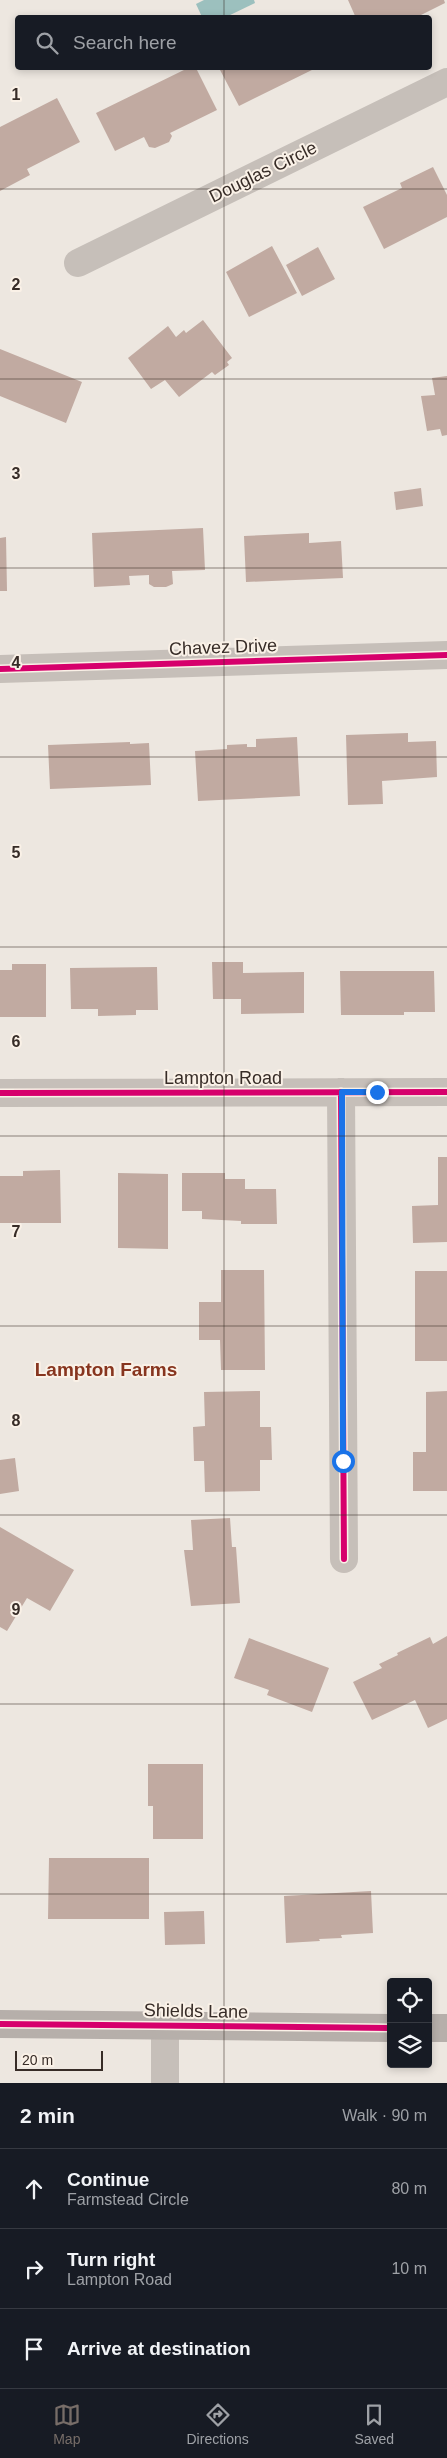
<!DOCTYPE html>
<meta charset="utf-8">
<style>
:root{--surface:#171b24;--page:#242831;--text:#f1f3f6;--muted:#9ea1a6;--line:#363941;--accent:#776d68}
body{margin:0;font-family:Helvetica,sans-serif;background:var(--page);color:var(--text)}
.controls{position:absolute;right:15px;bottom:15px;display:grid;overflow:hidden;border-radius:5px;box-shadow:0 2px 8px #0003}
.controls button{width:45px;height:45px;display:grid;place-items:center;padding:0;border:0;border-bottom:1px solid var(--line);background:var(--surface);color:var(--text);font:25px sans-serif}
.scale{position:absolute;left:15px;bottom:12px;width:88px;box-sizing:border-box;padding-left:5px;border:2px solid #372c27;border-top:0;font-size:14px;line-height:18px;white-space:nowrap;color:#372c27;-webkit-text-stroke:4px #faf1e7;paint-order:stroke}
.stop{position:absolute;width:15px;height:15px;margin:-11px;border:4px solid #1a73e8;border-radius:50%;background:#fff}
.stop.end{background:#1a73e8;border-color:#fff;box-shadow:0 1px 5px #0008}
.list{margin:0;padding:0;list-style:none}
h2{display:flex;justify-content:space-between;align-items:center;height:65px;margin:0;padding:0 20px;font-size:21px}
h2 small{font-size:16px;font-weight:400;color:var(--muted)}
.list li{display:grid;grid-template-columns:32px 1fr auto;gap:15px;align-items:center;box-sizing:border-box;height:80px;padding:0 20px;border-top:1px solid var(--line)}
.list b{display:block;font-size:19px;white-space:nowrap}
.list p{margin:0;font-size:16px;white-space:nowrap;color:var(--muted)}
.list em{font-size:16px;font-style:normal;color:var(--muted)}
.icon{flex:none;width:28px;height:28px;fill:none;stroke:currentColor;stroke-width:2;stroke-linecap:round;stroke-linejoin:round}
.map{position:relative;flex:none;width:447px;height:2083px;overflow:hidden}
.search{position:absolute;background:var(--surface);box-shadow:0 2px 8px #0003;left:15px;right:15px;top:15px;height:55px;display:flex;align-items:center;gap:12px;box-sizing:border-box;padding:0 18px;border-radius:5px;color:var(--muted);font-size:19px}
.sheet{height:305px;background:var(--surface)}
nav{display:flex;justify-content:space-around;align-items:center;box-sizing:border-box;height:70px;border-top:1px solid var(--line);background:var(--surface);font-size:14px;color:var(--muted)}
nav a{display:grid;justify-items:center;gap:2px}
nav .on{color:var(--accent)}
.map>svg:first-child{display:block}
.water{fill:#9cc0be}
.building{fill:#c1aaa1}
.lines{fill:none;stroke-linecap:round;stroke-linejoin:round}
.minor{stroke:#c6bfb9;stroke-width:28}
.secondary{stroke:#b6afaa;stroke-width:28}
.cycleway-casing{stroke:#faf1e7;stroke-width:9}
.cycleway{stroke:#d6006c;stroke-width:6}
.route{stroke:#1a73e8;stroke-width:6}
.grid{fill:none;stroke:#372c27;stroke-width:1;stroke-opacity:0.55}
.labels{text-anchor:middle;stroke-width:4;stroke-linejoin:round;paint-order:stroke}
.street-label{font-size:18px;fill:#372c27;stroke:#faf1e7}
.neighbourhood-label{font-size:19px;font-weight:bold;fill:#87351f;stroke:#faf1e7}
.grid-label{font-size:16px;text-anchor:middle;font-weight:bold;fill:#372c27;stroke:#faf1e7;stroke-width:4;stroke-linejoin:round;paint-order:stroke}
</style>
<div class="map">
<svg width="447" height="2083" viewBox="0 0 447 2083">
<rect width="100%" height="100%" fill="#ede7e0"/>
<path class="water" d="M 204,0 L 254,0 L 255,3 L 226,17 L 202,17 L 196,4 Z"/>
<path class="building" d="M 348,0 L 444,0 L 445,3 L 415,18 L 356,18 Z
M 188,68 L 196,68 L 217,110 L 170,133 L 172,136 L 169,142 L 155,148 L 149,147 L 144,137 L 115,151 L 96,113 Z
M 219,68 L 316,68 L 239,106 Z
M 57,98 L 80,142 L 27,169 L 30,175 L 0,191 L 0,127 Z
M 433,167 L 447,195 L 447,217 L 384,249 L 363,207 L 402,188 L 400,183 Z
M 272,246 L 297,293 L 249,317 L 226,272 Z
M 318,247 L 335,279 L 302,296 L 286,265 Z
M 203,320 L 232,358 L 227,362 L 229,365 L 215,375 L 212,372 L 179,397 L 165,380 L 151,389 L 128,358 L 168,326 L 176,337 L 184,330 L 186,333 Z
M 0,349 L 82,382 L 66,423 L 0,396 Z
M 447,376 L 447,435 L 442,436 L 440,429 L 427,431 L 421,396 L 435,395 L 432,378 Z
M 421,488 L 423,506 L 396,510 L 394,492 Z
M 203,528 L 205,570 L 172,571 L 173,584 L 166,587 L 154,587 L 149,584 L 149,575 L 129,576 L 130,585 L 94,587 L 92,533 Z
M 309,533 L 309,543 L 341,541 L 343,578 L 246,582 L 244,536 Z
M 6,537 L 7,591 L 0,591 L 0,538 Z
M 408,733 L 408,742 L 436,741 L 437,777 L 382,781 L 383,804 L 348,805 L 346,735 Z
M 297,737 L 300,796 L 198,801 L 195,751 L 227,749 L 227,745 L 247,744 L 247,747 L 256,747 L 256,739 Z
M 130,742 L 130,744 L 149,743 L 151,785 L 50,789 L 48,745 Z
M 212,962 L 243,962 L 243,973 L 304,972 L 304,1013 L 241,1014 L 241,999 L 213,999 Z
M 12,964 L 46,964 L 46,1017 L 0,1017 L 0,970 L 12,970 Z
M 157,967 L 158,1010 L 136,1010 L 136,1015 L 98,1016 L 98,1009 L 71,1009 L 70,968 Z
M 340,971 L 434,971 L 435,1012 L 404,1012 L 404,1015 L 341,1015 Z
M 438,1157 L 447,1157 L 447,1242 L 413,1243 L 412,1206 L 438,1205 Z
M 60,1170 L 61,1223 L 0,1223 L 0,1176 L 23,1176 L 23,1171 Z
M 118,1173 L 168,1174 L 168,1249 L 118,1248 Z
M 182,1173 L 225,1173 L 225,1179 L 245,1179 L 245,1189 L 276,1189 L 277,1224 L 241,1224 L 241,1221 L 202,1219 L 202,1211 L 182,1211 Z
M 221,1270 L 264,1270 L 265,1370 L 221,1370 L 220,1340 L 199,1340 L 199,1302 L 221,1302 Z
M 415,1271 L 447,1271 L 447,1361 L 415,1361 Z
M 260,1391 L 260,1427 L 271,1427 L 272,1460 L 260,1460 L 260,1491 L 205,1492 L 204,1461 L 194,1461 L 193,1427 L 205,1426 L 204,1392 Z
M 447,1391 L 447,1491 L 413,1491 L 413,1452 L 426,1452 L 426,1392 Z
M 15,1458 L 19,1491 L 0,1494 L 0,1460 Z
M 230,1518 L 232,1547 L 236,1547 L 240,1603 L 191,1606 L 184,1550 L 193,1550 L 191,1520 Z
M 0,1527 L 74,1570 L 50,1611 L 27,1598 L 7,1631 L 0,1627 Z
M 447,1636 L 447,1719 L 428,1728 L 415,1700 L 372,1720 L 353,1682 L 382,1668 L 379,1664 L 398,1655 L 397,1653 L 430,1637 L 433,1644 Z
M 249,1638 L 329,1668 L 312,1712 L 267,1695 L 269,1690 L 234,1678 Z
M 148,1764 L 203,1764 L 203,1839 L 153,1839 L 153,1806 L 148,1806 Z
M 49,1858 L 149,1858 L 149,1919 L 48,1919 Z
M 371,1891 L 373,1933 L 341,1935 L 342,1938 L 319,1939 L 320,1941 L 286,1943 L 284,1896 Z
M 204,1911 L 205,1944 L 165,1945 L 164,1912 Z"/>
<g class="lines">
<path class="minor" d="M 78,263 L 447,82
M 0,669 L 447,655
M 341,1092 L 344,1559
M 0,1093 L 447,1092
M 165,2083 L 165,2025"/>
<path class="secondary" d="M 0,2024 L 391,2028
M 428,2028 L 447,2028"/>
<g class="cycleway-casing">
<path id="cycleway" d="M 0,669 L 447,655
M 341,1092 L 344,1559
M 0,1093 L 447,1092
M 0,2024 L 391,2028"/>
</g>
<use href="#cycleway" class="cycleway"/>
</g>
<g class="lines">
<path class="route" d="M 343,1461 L 342,1092 L 377,1092"/>
</g>
<path class="grid" d="M 224,0 L 224,18M 224,68 L 224,2083M 0,189 L 447,189M 0,379 L 447,379M 0,568 L 447,568M 0,757 L 447,757M 0,947 L 447,947M 0,1136 L 447,1136M 0,1326 L 447,1326M 0,1515 L 447,1515M 0,1704 L 447,1704M 0,1894 L 447,1894"/>
<g class="labels">
<g class="street-label">
<text transform="translate(263 172) rotate(-26)" y="6">Douglas Circle</text>
<text transform="translate(223 647) rotate(-2)" y="6">Chavez Drive</text>
<text x="223" y="1084">Lampton Road</text>
<text transform="translate(196 2011) rotate(1)" y="6">Shields Lane</text>
</g>
<g class="neighbourhood-label">
<text x="106" y="1376">Lampton Farms</text>
</g>
</g>
<g class="grid-label">
<text x="16" y="100">1</text>
<text x="16" y="290">2</text>
<text x="16" y="479">3</text>
<text x="16" y="668">4</text>
<text x="16" y="858">5</text>
<text x="16" y="1047">6</text>
<text x="16" y="1237">7</text>
<text x="16" y="1426">8</text>
<text x="16" y="1615">9</text>
</g>
</svg>
<div class="controls">
<button><svg class="icon" aria-label="locate" viewBox="0 0 24 24"><circle cx="12" cy="12" r="6"/><path d="M12 2v4M12 18v4M2 12h4M18 12h4"/></svg></button>
<button><svg class="icon" aria-label="layers" viewBox="0 0 24 24"><path d="M12 4l9 5-9 5-9-5zM3 14l9 5 9-5"/></svg></button>
</div>
<div class="scale">20 m</div>
<div class="stop" style="left:343px;top:1461px"></div>
<div class="stop end" style="left:377px;top:1092px"></div>
<div class="search"><svg class="icon" aria-label="search" viewBox="0 0 24 24"><circle cx="10" cy="10" r="6"/><path d="M15 15l6 6"/></svg>Search here</div>
</div>
<section class="sheet">
<h2>2 min<small>Walk · 90 m</small></h2>
<ul class="list">
<li><svg class="icon" aria-label="ahead" viewBox="0 0 24 24"><path d="M12 20V5M6 11l6-6 6 6"/></svg><div><b>Continue</b><p>Farmstead Circle</p></div><em>80 m</em></li>
<li><svg class="icon" aria-label="right" viewBox="0 0 24 24"><path d="M7 20v-9h11M14 6l5 5-5 5"/></svg><div><b>Turn right</b><p>Lampton Road</p></div><em>10 m</em></li>
<li><svg class="icon" aria-label="arrive" viewBox="0 0 24 24"><path d="M6 21V4h12l-3 4 3 4H6"/></svg><div><b>Arrive at destination</b></div></li>
</ul>
</section>
<nav>
<a class="on"><svg class="icon" aria-label="map" viewBox="0 0 24 24"><path d="M3 6l6-2 6 2 6-2v14l-6 2-6-2-6 2zM9 4v14M15 6v14"/></svg>Map</a>
<a><svg class="icon" aria-label="directions" viewBox="0 0 24 24"><path d="M12 3l9 9-9 9-9-9zM9 14v-3h6M13 9l2 2-2 2"/></svg>Directions</a>
<a><svg class="icon" aria-label="saved" viewBox="0 0 24 24"><path d="M7 4h10v16l-5-4-5 4z"/></svg>Saved</a>
</nav>
